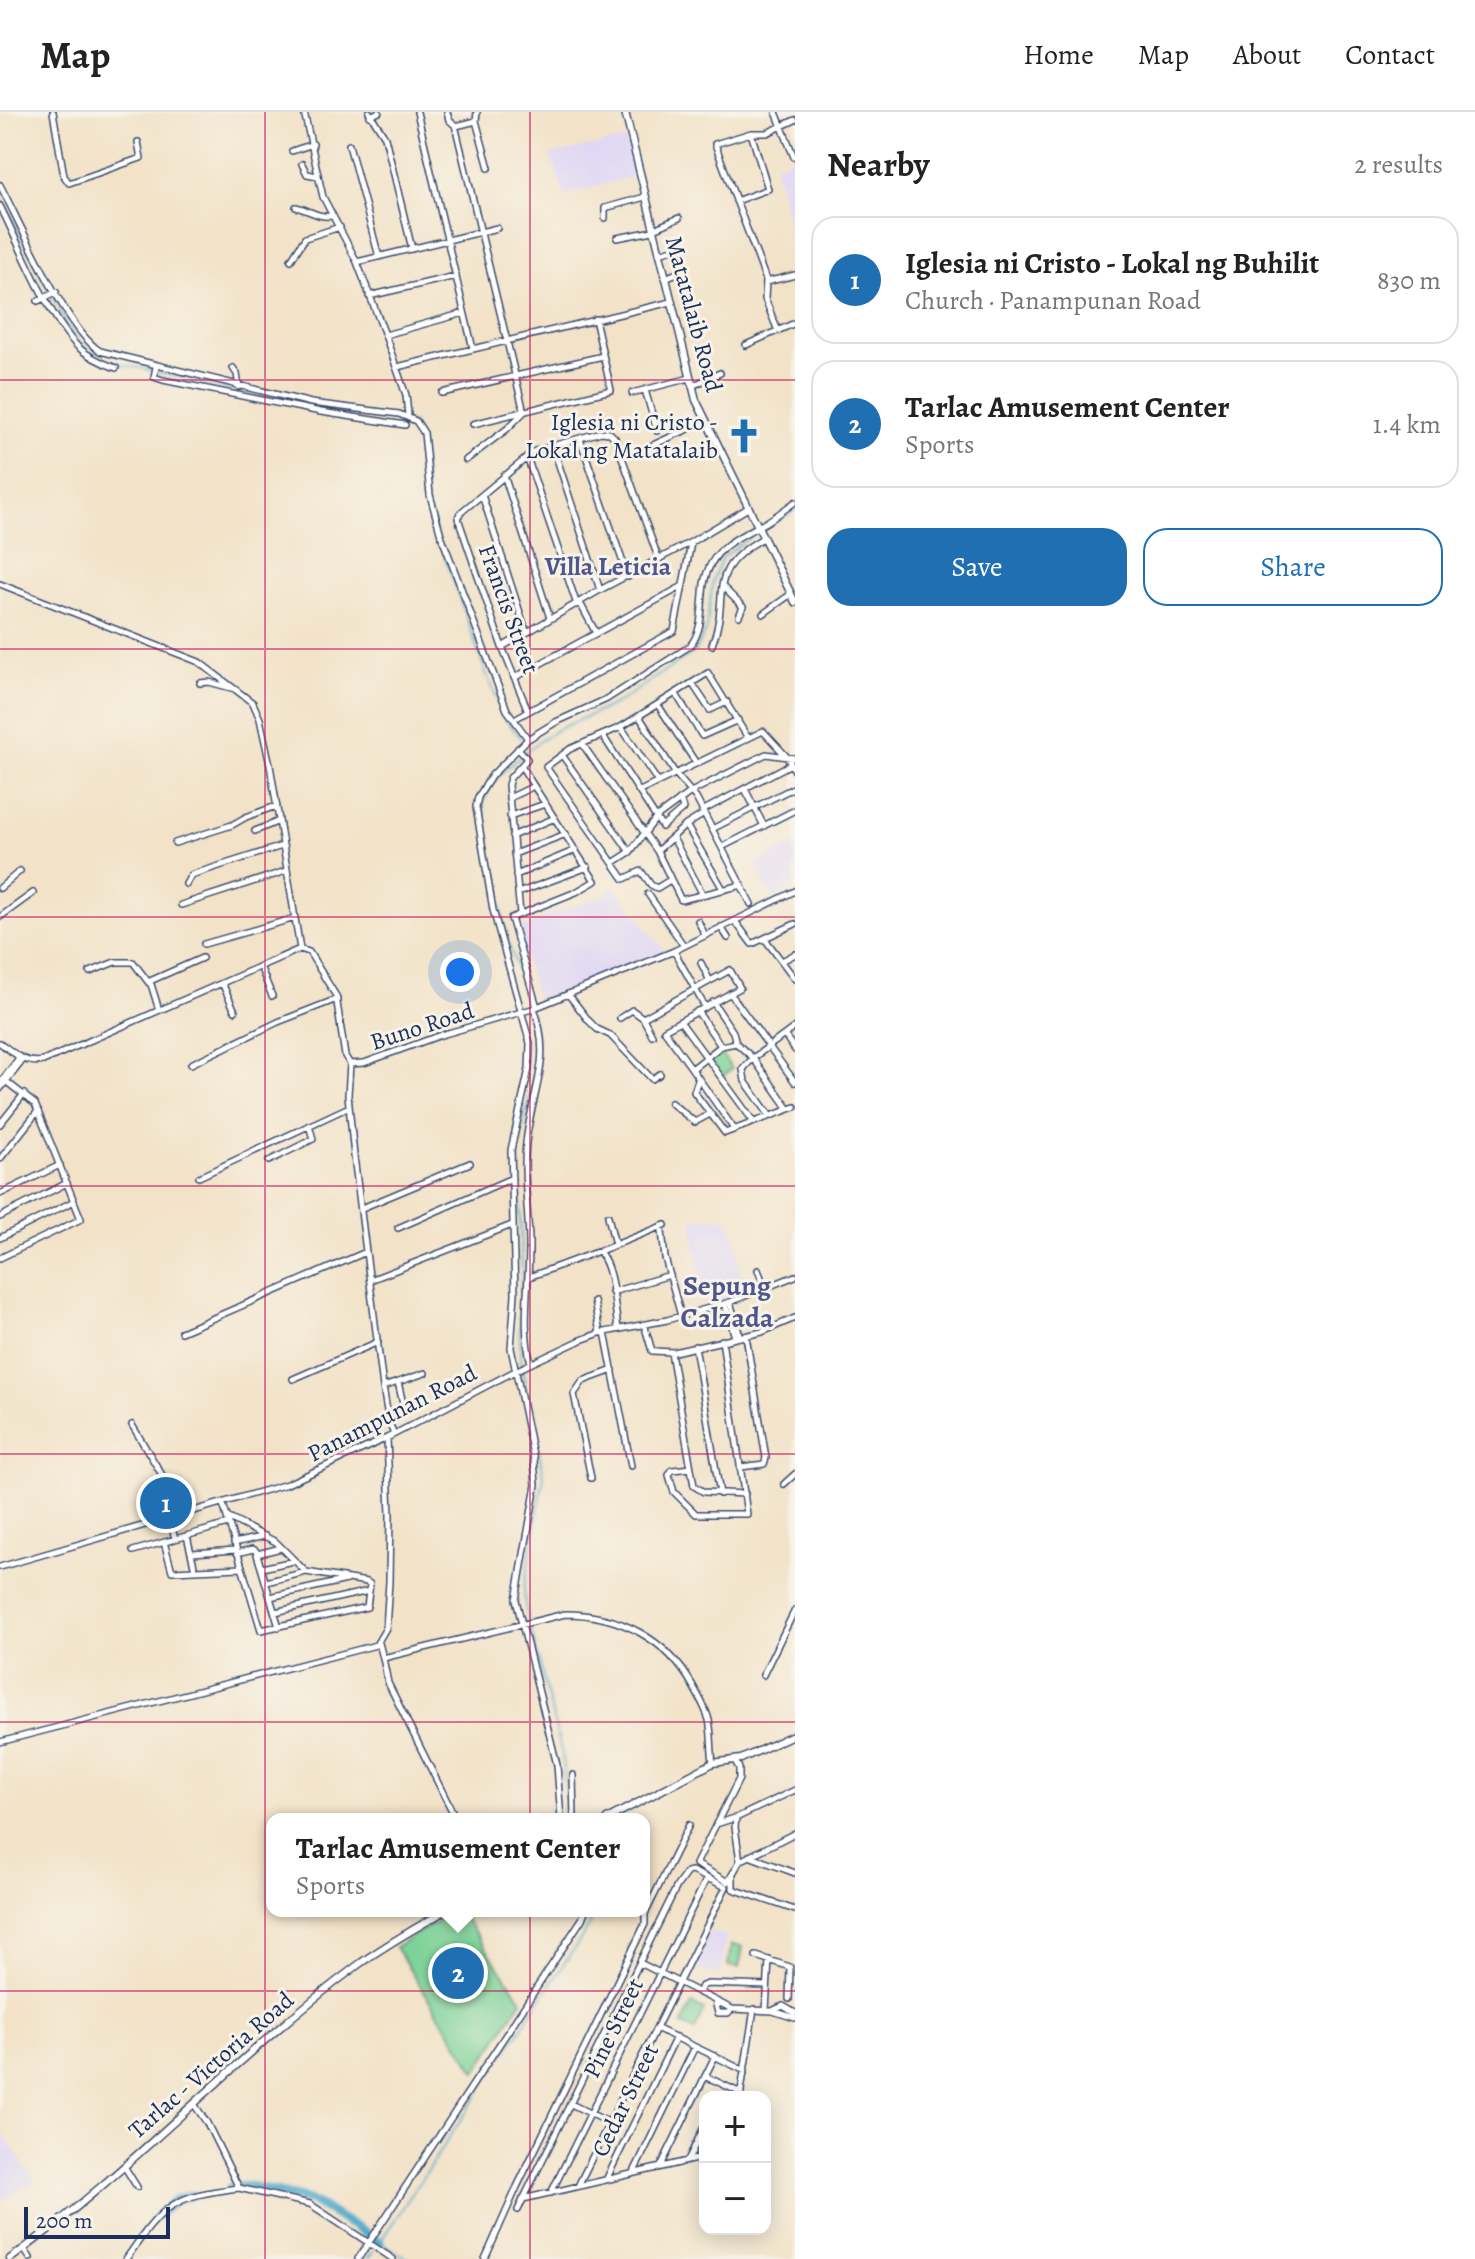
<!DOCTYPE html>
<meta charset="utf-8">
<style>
:root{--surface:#fff;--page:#f6f6f6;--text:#222;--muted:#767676;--line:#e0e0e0;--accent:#1f6fb2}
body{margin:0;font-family:Alegreya,serif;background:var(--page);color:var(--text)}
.controls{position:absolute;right:24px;bottom:24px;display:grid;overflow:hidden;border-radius:16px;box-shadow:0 4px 20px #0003}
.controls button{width:72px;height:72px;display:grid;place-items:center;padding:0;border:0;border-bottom:2px solid var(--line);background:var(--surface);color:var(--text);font:40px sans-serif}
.scale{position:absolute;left:24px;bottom:20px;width:146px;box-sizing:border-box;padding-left:8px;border:4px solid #1b2f5e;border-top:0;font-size:22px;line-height:28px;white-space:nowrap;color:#1b2f5e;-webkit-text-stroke:6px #f7f3e8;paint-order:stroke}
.you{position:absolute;left:460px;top:860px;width:28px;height:28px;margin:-20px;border:6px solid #fff;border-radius:50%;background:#1a73e8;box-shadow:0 0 0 12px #1a73e833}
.badge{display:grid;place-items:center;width:52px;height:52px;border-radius:50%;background:var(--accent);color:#fff;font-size:26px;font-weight:700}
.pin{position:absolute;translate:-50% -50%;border:4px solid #fff;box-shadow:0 2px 8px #0006}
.popup{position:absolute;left:266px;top:1701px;width:384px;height:104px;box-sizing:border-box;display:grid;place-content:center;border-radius:16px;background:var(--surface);filter:drop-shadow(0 2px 6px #0005);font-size:26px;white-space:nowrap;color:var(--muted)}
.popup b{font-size:30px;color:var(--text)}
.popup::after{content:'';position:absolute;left:50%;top:100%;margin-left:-16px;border:16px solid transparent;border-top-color:var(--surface)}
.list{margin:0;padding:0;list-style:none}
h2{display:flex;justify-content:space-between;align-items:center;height:104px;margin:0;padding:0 32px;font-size:34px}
h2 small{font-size:26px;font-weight:400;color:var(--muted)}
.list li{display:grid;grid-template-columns:52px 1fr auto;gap:24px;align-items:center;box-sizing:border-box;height:128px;margin:0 16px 16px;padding:0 16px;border:2px solid var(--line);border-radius:24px}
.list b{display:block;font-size:30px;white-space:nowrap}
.list p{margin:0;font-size:26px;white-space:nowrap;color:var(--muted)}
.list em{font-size:26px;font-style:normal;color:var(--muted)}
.actions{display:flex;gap:16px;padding:24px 32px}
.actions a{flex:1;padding:18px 0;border:2px solid var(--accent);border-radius:24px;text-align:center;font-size:28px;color:var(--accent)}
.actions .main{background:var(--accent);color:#fff}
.map{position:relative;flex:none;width:795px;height:2147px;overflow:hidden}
header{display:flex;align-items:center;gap:48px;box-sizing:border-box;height:112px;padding:0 40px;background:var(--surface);border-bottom:2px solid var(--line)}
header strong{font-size:38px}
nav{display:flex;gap:44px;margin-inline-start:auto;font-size:28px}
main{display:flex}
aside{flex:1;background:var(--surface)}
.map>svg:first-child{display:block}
.built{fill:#ded5f5}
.green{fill:#7bd296;stroke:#4b807a;stroke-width:2}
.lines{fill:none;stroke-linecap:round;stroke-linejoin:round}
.stream{stroke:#4ca8ca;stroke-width:2}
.river{stroke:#4ca8ca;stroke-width:9}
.minor-casing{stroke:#3b4a6e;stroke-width:8}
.major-casing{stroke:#3b4a6e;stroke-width:9}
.minor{stroke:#fff;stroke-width:5}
.major{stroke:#fff;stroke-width:6}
.grid{fill:none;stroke:#c2185b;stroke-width:2;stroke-opacity:0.55}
.labels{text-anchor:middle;stroke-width:6;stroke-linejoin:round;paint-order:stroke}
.street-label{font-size:24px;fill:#1b2f5e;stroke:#f7f3e8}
.poi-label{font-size:24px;fill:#1b2f5e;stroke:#f7f3e8;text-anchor:end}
.neighbourhood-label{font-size:26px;font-weight:bold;fill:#4f568e;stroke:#f7f3e8}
.quarter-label{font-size:28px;font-weight:bold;fill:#4f568e;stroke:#f7f3e8}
</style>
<header>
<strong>Map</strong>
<nav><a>Home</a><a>Map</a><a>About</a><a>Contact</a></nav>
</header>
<main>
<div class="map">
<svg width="795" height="2147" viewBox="0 0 795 2147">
<rect width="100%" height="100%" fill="#f7f3e8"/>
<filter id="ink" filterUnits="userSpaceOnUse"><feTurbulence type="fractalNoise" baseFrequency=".0125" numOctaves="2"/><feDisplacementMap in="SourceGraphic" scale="16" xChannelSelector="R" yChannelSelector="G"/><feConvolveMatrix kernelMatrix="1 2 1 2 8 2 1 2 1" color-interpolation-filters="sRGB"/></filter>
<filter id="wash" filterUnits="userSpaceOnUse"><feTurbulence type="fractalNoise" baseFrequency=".006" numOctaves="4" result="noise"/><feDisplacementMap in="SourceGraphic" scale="32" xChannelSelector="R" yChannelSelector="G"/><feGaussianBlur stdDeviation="1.8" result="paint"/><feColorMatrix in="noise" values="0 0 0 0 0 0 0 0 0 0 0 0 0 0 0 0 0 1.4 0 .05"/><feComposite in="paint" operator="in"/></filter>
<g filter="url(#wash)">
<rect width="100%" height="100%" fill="#f2e2c7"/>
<path class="built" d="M 628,27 L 637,63 L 565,83 L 550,43 Z
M 795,45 L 795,139 L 775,53 Z
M 795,731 L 795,774 L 773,786 L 755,751 Z
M 614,776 L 665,839 L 542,890 L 536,885 L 517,818 L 562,798 L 604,784 Z
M 702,1106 L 727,1106 L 735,1124 L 744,1182 L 710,1192 L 702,1174 L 692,1110 Z
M 709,1820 L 726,1823 L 721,1862 L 707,1861 L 693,1854 Z
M 0,2018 L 35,2068 L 2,2089 L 0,2086 Z"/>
<path class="green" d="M 719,939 L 732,957 L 721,965 L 708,947 Z
M 455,1799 L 460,1799 L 522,1888 L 476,1960 L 395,1835 Z
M 731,1833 L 743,1835 L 739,1856 L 728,1854 Z
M 692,1892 L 704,1898 L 695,1918 L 682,1913 Z"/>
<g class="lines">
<path class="stream" d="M 0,83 L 50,180
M 52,184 L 57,193
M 59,198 C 85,248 101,248 152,259
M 158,261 L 305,294
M 335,300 L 400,307 L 413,312 L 421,328 L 427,394 L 486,561 L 508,611 L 522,627
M 764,417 L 795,398
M 529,894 L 506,823 L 485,710 L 483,692 L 489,677 L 500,662 L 530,636 L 556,618 L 616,592 L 695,539 L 706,519 L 713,467 L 722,446 L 753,423
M 531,901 L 537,930 L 535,958 L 518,1038 L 522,1160 L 519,1212 L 521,1254 L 544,1364 L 524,1476 L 525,1493 L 562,1642 L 569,1707
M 382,2131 L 408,2147
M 378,2133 L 591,1811 L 594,1799
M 368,2147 L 374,2138"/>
<path class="river" d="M 230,2075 L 248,2074 L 310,2088 L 380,2130
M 155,2106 L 177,2087 L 192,2083"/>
</g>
</g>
<g filter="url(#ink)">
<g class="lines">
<g class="minor-casing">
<path id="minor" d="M 53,0 L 64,64 L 69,71 L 141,46 L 138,30
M 304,0 L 323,85 L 357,150 L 385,223 L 406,283 L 408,303
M 369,0 L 385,25 L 412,137
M 417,0 L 473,237
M 447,0 L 449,8 L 456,14 L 476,9 L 489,56
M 776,0 L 794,45
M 370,4 L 379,0
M 476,9 L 477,0
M 455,13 L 524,300 L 507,317 L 466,348
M 349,33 L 379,145
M 292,39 L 313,32
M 302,52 L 307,62 L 318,64
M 0,73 C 20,111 67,219 100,239 L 311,291 L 399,302 L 416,309 L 424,321 L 430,383 L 441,423 L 507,598 L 528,627
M 736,89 L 768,77 L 751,21
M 0,94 C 21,136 47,203 78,235 C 89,245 102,251 116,256
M 296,95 C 310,98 318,106 332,104
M 605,106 L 605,96 L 645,85
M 654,117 L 679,106
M 617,126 L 653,119
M 659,141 L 680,135
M 291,148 L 305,126 L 340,115
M 357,150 L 497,116
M 665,166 L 682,159
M 766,170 L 795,163
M 369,184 L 456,164
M 38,189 L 56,180
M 778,219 L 765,187 L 766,168 L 715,32 L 751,21 L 767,21 L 795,8
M 385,223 L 464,201
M 746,233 L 795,211
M 156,255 L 154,265 L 163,268 L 321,300 L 405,313
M 397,255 L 671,190
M 233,256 L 237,262 L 239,275
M 692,274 L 720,261
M 645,278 L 657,319
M 442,281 L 603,244
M 632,281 L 690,266
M 473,312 L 611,278 L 595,207
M 580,327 L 628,465
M 653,333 L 706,309
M 553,335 L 600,478
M 527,345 L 577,493
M 504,363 L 550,506
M 482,383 L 526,519
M 0,472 L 199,550 L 253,591 L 260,607 L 270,653 L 300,837
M 723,475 L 743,495 L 739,504
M 580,491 L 596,521
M 763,502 L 791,482
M 712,533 C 732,481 702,461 763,426
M 502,535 L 600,478 L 691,430 L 748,396
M 514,566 L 683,474
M 200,571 L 209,570 L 235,577
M 692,571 L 710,598 L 727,590
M 676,582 L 702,624 L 738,608
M 658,593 L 696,651
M 528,599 L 502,535 L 458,406 L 460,401 L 535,339 L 601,320 L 610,321 L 615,326 L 659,448
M 639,604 L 675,661 L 696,686 L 751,792
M 518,605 L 674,519 L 691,431
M 621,615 L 658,670
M 603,624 L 662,715 L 683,697 L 680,687
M 583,633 L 657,739 L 681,788 L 742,773
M 518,636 L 527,647 L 510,666 L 508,673 L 520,802
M 562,643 L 630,740
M 521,654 L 595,769 L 576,780 L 511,806 L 537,895
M 745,677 L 764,714
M 640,679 L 763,619 L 787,645 L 795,659
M 509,686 L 534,674
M 702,699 L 791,652
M 510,704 L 545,692
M 686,713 L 723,777
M 712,717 L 795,675
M 255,719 L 279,709
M 512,724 L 555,706
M 673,726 L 702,781
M 175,731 L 232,713 L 246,705 L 276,694
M 722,735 L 795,698
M 657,739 L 686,713 L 704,702
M 514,742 L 566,722
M 613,751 L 630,740 L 657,705 L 691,680 L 766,642 L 795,646
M 516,763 L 576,738
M 670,768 L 657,776 L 651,773 L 641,759 L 624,767 L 546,655 L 570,637 L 621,615 L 708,561 L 748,626
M 186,772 L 191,763 L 282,734
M 0,776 L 20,759
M 518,781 L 588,755
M 648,782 L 684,834
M 181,793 L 286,759
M 0,805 L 33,781
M 698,809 L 705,823
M 735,809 L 752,832 L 795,812
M 721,815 L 728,826
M 765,827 L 795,867
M 204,832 L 295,806
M 674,839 L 705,895
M 782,849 L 795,842
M 701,851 L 710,869
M 260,854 L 272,884
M 90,860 L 115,850 L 133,850 L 149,871
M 222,871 L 235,899
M 730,881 L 795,970
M 568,882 L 589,909 L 597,917 L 610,923 L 652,967 L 660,962
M 713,890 L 733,920 L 736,931
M 159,898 L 150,869 L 202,846
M 697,899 L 721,934
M 620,906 L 632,898 L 643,906 L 730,858 L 740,876 L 664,918 L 692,957
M 643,906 L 652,923
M 680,909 L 753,1009
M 785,924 L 795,938
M 0,931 C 14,941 25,953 43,949 L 300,837 L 309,840 L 336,884 L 345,944 L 350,952
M 191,952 L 278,910 L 337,887
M 350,952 L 364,951 L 441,923 L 532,897 L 674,839 L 795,779
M 350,952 L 348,983 L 354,1044 L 383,1275 L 389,1311 L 394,1322
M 698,968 L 694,980 L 725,1021 L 795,995
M 0,971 L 20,945
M 0,977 L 23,948
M 671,991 L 695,1010 L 710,1002
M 770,1004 L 745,969 L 743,957 L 753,946 L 795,915
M 0,1012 L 24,982
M 734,1017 L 692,957 L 721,934 L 736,931 L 753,946 L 789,997
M 0,1047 L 38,999
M 269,1049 L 313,1027 L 309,1013
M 199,1065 L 349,995
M 0,1082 L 60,1053
M 362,1096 L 470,1051
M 608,1104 L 615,1133
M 0,1105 L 67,1071
M 398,1116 L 512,1066
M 662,1119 L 665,1146 L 681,1204
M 0,1126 L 74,1089
M 600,1139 L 665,1113
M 0,1146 L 81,1107 L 35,992 L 3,967
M 758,1158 L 765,1176
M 529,1165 L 599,1139 C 614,1158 614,1193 618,1216
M 370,1168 L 512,1113
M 612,1180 L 670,1163
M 594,1189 L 600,1221
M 730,1190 L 740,1224
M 725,1192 L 735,1225
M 644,1212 L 652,1239 L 674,1240 L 762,1220 L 795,1206
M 181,1220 L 366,1140
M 605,1220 L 631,1354
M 695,1234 L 720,1382
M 671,1240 L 694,1374 L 704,1380 L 745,1382
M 531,1251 C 521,1216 530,1166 529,1128 C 528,1094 522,1057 527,1023 C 534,974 552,947 534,896
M 293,1267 L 378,1230
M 398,1270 L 403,1292
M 383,1275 L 425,1261
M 132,1313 L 186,1403
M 741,1355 L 764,1352 L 766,1346 L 746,1224
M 691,1356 L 672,1358 L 669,1363 L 674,1380 L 696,1402 L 747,1402 L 722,1228
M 591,1366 L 574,1282 L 583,1269 L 613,1258
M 784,1372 L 795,1362
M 223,1392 L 261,1518 L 367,1495 L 370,1472 L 367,1470 L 306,1460 L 276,1430 L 227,1405
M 170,1408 L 175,1427
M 187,1424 L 195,1458
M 164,1430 L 172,1459 L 241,1456
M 234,1431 L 265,1424
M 133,1439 L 228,1412
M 192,1441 L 236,1438
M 237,1441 L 253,1437 L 256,1439 L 279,1515
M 257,1442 L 281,1436
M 0,1455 L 287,1372 L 387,1326 L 515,1259 L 581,1228 L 600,1221 L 667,1208 L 730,1190 L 795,1164
M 262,1456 L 293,1449
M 266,1470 L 306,1460
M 270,1485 L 347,1468
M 275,1500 L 369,1479
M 379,1531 L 383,1546 L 565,1502 C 619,1502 667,1527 693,1574 C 699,1585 706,1596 709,1608 C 712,1622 711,1637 713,1651
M 383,1546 L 388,1571 L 456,1707
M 763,1563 L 795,1498
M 0,1630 L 376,1533 L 386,1516 L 389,1470 L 390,1403 L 387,1326
M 735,1649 L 739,1656 L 739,1667 L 696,1752 L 728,1770 L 740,1749 L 735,1715 L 736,1706 L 795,1678
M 573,1663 L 574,1707
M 561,1707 L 557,1653 L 516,1488 L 536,1373 L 534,1348 L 511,1236 L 515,1182 L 511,1038 L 529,957 L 530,931 L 493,798 L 476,695 L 478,685 L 492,663 L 528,627 L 556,610 L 607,587 L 690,534 C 704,517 701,493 704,472 C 710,438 735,426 763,412 C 774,406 785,397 795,390
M 716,1712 L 735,1706
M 749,1744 L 795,1761
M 740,1749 L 795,1721
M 733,1764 L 733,1777 L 795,1798
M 756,1844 L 790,1855 L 789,1887
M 640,1851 L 732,1897 L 773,1899 L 795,1906
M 699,1881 L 702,1874 L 708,1872 L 767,1874
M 715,1889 L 718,1901 L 728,1901 L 732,1897
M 766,1898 L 769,1848
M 774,1898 L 783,1894 L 795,1901
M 656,1916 L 745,1959
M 705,1964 L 741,1981
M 740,1985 L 754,1897
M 194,1992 L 207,2011 L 239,2076 L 310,2092 L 393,2147
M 571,1992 L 610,2011
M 688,2048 L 705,2013
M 124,2054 L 137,2075
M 661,2054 L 715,1944
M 634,2060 L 695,1935
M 607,2066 L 676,1925
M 551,2081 L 707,1766
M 523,2087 L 705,2045
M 518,2098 L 677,1774 L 687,1760 L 692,1759 L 726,1775 L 578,2074
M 24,2137 L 30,2146
M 126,2147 C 164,2092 172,2084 239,2076
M 358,2147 L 582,1807 L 585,1799
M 485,2147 L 517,2075 L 645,1812 L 645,1802 L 689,1713"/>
</g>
<g class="major-casing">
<path id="major" d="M 625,0 L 696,288 L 795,490
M 607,1707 L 713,1651 L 741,1647 L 795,1622
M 10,2147 C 133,2058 235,1944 358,1853 C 385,1833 416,1816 445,1799"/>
</g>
<use href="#minor" class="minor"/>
<use href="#major" class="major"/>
</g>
</g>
<path class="grid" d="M 265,0 L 265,2147M 530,0 L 530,2147M 0,268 L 795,268M 0,537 L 795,537M 0,805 L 795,805M 0,1074 L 795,1074M 0,1342 L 795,1342M 0,1610 L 795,1610M 0,1879 L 795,1879"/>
<defs>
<g id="church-bare" transform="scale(2.76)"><path d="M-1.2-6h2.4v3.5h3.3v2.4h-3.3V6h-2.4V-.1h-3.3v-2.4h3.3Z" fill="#1f6fb2" stroke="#f7f3e8" stroke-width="2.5" paint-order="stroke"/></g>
</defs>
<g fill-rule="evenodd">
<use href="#church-bare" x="744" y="324"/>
</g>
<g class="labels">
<g class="street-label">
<text transform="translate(694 202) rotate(75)" y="8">Matatalaib Road</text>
<text transform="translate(509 497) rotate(70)" y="8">Francis Street</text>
<text transform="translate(422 914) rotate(-18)" y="8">Buno Road</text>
<text transform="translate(392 1301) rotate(-27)" y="8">Panampunan Road</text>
<text transform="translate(613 1916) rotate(-64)" y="8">Pine Street</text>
<text transform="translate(211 1953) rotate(-41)" y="8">Tarlac - Victoria Road</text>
<text transform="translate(625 1988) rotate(-64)" y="8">Cedar Street</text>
</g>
<g class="poi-label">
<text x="718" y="318">Iglesia ni Cristo -<tspan x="718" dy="28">Lokal ng Matatalaib</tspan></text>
</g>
<g class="neighbourhood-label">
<text x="608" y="463">Villa Leticia</text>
</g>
<g class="quarter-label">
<text x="727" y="1183">Sepung<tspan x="727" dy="32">Calzada</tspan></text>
</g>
</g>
</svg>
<div class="controls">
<button>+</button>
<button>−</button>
</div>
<div class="scale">200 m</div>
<div class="you"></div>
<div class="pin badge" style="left:166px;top:1391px">1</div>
<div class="pin badge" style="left:458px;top:1861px">2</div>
<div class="popup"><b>Tarlac Amusement Center</b>Sports</div>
</div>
<aside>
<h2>Nearby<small>2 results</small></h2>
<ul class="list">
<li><span class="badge">1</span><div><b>Iglesia ni Cristo - Lokal ng Buhilit</b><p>Church · Panampunan Road</p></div><em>830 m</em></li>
<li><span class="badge">2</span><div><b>Tarlac Amusement Center</b><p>Sports</p></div><em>1.4 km</em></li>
</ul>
<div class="actions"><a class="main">Save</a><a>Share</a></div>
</aside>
</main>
